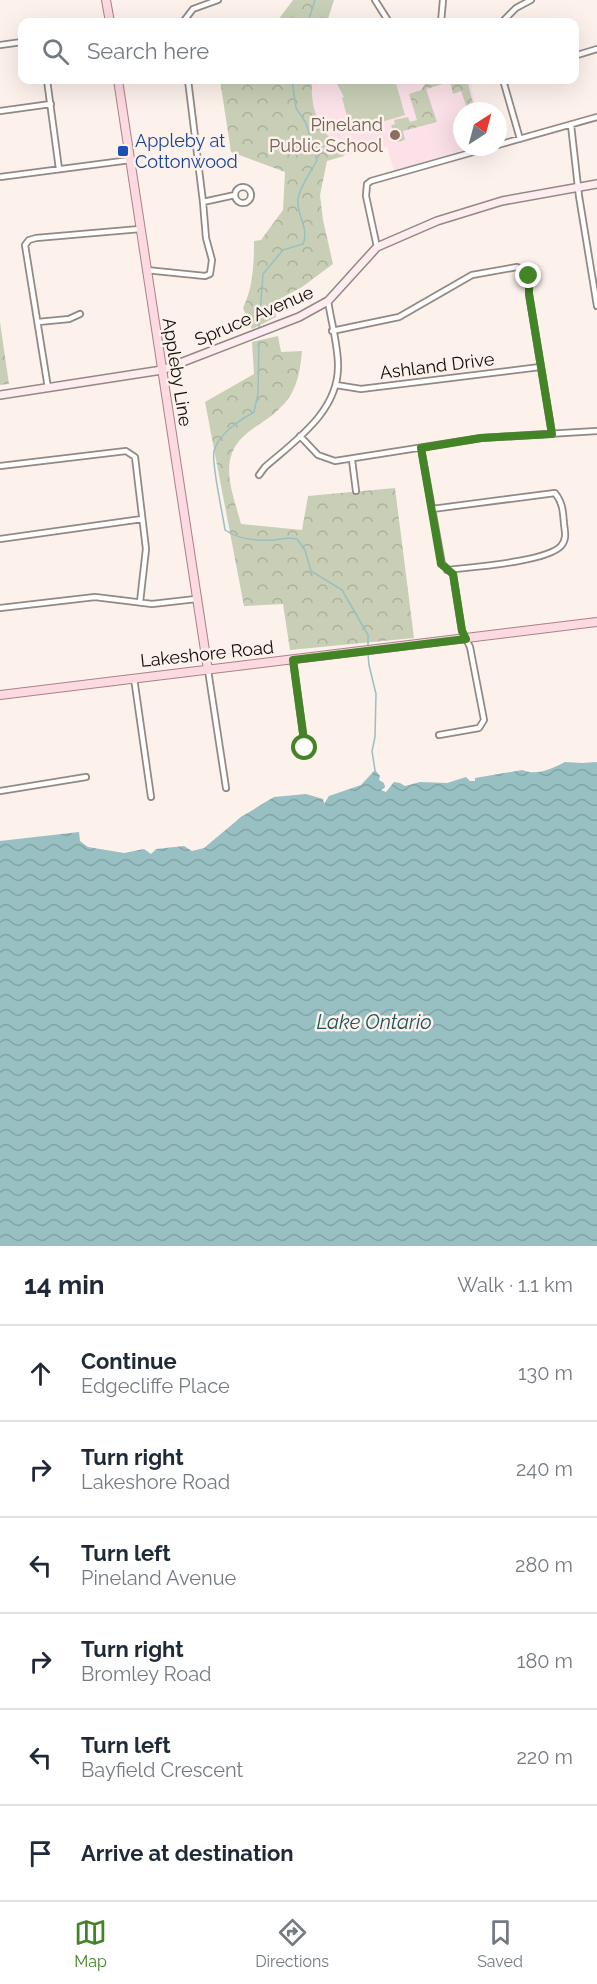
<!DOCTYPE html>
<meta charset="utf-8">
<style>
:root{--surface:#fff;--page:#f6f6f7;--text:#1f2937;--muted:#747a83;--line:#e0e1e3;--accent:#438426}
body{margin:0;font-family:Raleway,sans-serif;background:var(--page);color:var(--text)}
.compass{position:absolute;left:453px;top:102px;width:54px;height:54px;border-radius:50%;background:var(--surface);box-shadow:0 6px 24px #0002;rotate:36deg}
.stop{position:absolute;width:18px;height:18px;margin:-14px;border:4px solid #438426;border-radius:50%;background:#fff}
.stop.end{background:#438426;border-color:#fff;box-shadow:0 2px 6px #0008}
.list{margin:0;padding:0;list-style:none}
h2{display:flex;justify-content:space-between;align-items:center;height:78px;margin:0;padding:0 24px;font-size:26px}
h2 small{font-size:20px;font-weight:400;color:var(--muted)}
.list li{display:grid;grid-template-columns:39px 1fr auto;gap:18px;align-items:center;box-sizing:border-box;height:96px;padding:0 24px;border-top:2px solid var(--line)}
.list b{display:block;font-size:22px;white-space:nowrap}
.list p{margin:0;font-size:20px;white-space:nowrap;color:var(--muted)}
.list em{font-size:20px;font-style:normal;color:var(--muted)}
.icon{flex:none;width:33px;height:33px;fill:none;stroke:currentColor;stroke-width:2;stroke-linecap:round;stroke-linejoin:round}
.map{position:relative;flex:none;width:597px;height:1246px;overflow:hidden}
.search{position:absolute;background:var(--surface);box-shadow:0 6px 24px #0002;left:18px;right:18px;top:18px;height:66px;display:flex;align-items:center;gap:15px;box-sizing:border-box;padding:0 21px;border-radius:12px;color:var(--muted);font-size:22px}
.sheet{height:654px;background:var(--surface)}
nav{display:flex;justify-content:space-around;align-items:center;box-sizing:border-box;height:84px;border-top:2px solid var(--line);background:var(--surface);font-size:16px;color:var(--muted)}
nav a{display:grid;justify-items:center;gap:3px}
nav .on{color:var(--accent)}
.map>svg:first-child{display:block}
.education{fill:#fce2e8}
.grass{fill:#c8cfb6}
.park{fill:url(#park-crowns)}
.water{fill:url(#water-waves)}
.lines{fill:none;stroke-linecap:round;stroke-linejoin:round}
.stream{stroke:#98c0c3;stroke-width:1.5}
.street-casing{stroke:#938984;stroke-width:8}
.secondary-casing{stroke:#938984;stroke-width:10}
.primary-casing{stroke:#a98189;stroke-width:10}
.street{stroke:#fff;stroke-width:4.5}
.secondary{stroke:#feecf0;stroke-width:7}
.primary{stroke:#fdd9e1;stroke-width:8}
.route{stroke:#438426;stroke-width:8}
.education-dot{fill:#8d6e63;stroke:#fcf1eb;stroke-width:2}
.transit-dot{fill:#1a4fb4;stroke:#fcf1eb;stroke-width:2}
.labels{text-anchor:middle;stroke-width:5;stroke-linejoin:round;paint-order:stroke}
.education-label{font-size:18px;fill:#785e54;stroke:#fcf1eb;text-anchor:end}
.transit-label{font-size:18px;fill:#164399;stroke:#fcf1eb;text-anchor:start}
.street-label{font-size:18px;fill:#0f0c0a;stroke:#fcf1eb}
.water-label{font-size:20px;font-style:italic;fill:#1d5559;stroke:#fcf1eb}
</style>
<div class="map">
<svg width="597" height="1246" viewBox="0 0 597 1246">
<defs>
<pattern id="park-crowns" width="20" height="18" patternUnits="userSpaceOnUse" patternTransform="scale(1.5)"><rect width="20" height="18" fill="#c8cfb6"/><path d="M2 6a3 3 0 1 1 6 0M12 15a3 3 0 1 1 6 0" fill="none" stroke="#abb19b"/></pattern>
<pattern id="water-waves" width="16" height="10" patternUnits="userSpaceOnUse" patternTransform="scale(1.5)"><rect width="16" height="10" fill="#98c0c3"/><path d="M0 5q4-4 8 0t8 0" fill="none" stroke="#82a4a6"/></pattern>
</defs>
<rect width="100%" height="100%" fill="#fcf1eb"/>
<path class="education" d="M 312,80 L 470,80 L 476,111 L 462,111 L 462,147 L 473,147 L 394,171 L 387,147 L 344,156 L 318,124 L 311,95 Z"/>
<path class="grass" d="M 344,80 L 392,80 L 393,83 L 396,83 L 405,115 L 351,131 L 342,98 L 344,97 L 336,82 Z"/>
<path class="park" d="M 293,0 L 334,0 L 327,22 L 272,22 L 278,20 Z
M 220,80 L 312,80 C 310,116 322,129 344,156 L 327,161 L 320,195 L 323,220 L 333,264 L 302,287 L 274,302 L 276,317 L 252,329 L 243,308 C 253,288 254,264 254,241 L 261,240 L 283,210 L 285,172 L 231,152 Z
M 428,80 L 467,80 L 475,111 L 468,111 L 461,91 L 453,94 L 450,82 L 426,89 L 437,122 L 403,131 L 405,140 L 397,142 L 391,125 L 395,124 L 394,120 L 408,117 L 410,122 L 417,120 L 409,94 L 421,90 Z
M 0,322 L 9,384 L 0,385 Z
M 278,336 L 281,352 L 302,351 C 300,372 297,392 281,407 C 264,426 236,431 230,460 C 226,480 236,504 241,524 L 302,530 L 308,496 L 395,488 L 414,638 L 290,650 L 283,604 L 244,606 L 205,402 L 254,374 L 252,342 Z"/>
<path class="water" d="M 565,762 L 582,763 L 597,762 L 597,1246 L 0,1246 L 0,841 L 79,832 L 80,841 L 88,847 L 124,853 L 144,849 L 151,854 L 156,849 L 184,846 L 192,851 L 204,848 L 241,817 L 274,797 L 306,794 L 323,799 L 324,804 L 329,796 L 361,785 L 375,770 L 380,776 L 379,780 L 384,783 L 385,787 L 381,790 L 386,792 L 394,782 L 400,783 L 405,786 L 420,782 L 447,783 L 466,777 L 470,781 L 475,781 L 475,778 L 522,770 C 538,776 551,769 565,762 Z"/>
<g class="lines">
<path class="stream" d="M 308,22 L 315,0
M 259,327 L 263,274 L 283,250 L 303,244 C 310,229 296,215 298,199 C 300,186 311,172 317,160 L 306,123 L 296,108 L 292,80
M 259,342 L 258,393 L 254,412 C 240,420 219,433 214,451 C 211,463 223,514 225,530 C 238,539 257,541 273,540 C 282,539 288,537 297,539 L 305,550 L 311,571 L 342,590 L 368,635 L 368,647
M 368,654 L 369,665 L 376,694 L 375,737 L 372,751 L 375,770"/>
<g class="street-casing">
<path id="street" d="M 375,0 L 389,22
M 183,22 L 193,9 L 218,0
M 441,22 L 443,0
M 502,22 L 516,8 L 531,0
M 0,45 L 22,42
M 574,56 L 597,49
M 47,80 L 59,169
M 503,80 L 520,139
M 0,111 L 51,104
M 571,125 L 579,196 L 597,306
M 498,145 L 597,117
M 0,177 L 130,160
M235 195a8 8 0 1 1 16 0a8 8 0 1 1-16 0Z
M 203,202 L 235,195
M 377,247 L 366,196 L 367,184 L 371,181 L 491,147
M 146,270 L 205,276 L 210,274 L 212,260 L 206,238 L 203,202 L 188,80
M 38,322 L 69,319 L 80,314
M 332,331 L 399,317 L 472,275 L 517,267 L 525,270 L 529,276 L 529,294 L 552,434
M 336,385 L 361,389 L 540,367
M 48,388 L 25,245 L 29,240 L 36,238 L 140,229
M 300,436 L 318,455 L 335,461 L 481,438 L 597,431
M 421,448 L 442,564 L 453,574 L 462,631 L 470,647 L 484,720 L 479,728 L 439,735
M 352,460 L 356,491
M 0,466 L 126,451 L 135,457 L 146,549 L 140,602
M 259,475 L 265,467 C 296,440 339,411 338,365 C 338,345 331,321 328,301
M 432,509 L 555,493 C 563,503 563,512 564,524 C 565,532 567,539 561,546 C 546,562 471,567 447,570
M 0,539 L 142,519
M 0,608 L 95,597 L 152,604 L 196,599
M 293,660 L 305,748
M 208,670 L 226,788
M 134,678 L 151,797
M 0,791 L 86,777"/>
</g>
<g class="secondary-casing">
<path id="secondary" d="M 0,395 L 162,370 L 299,317 L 328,301 L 377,247 L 437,221 L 502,201 L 597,184"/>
</g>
<g class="primary-casing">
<path id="primary" d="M 106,0 L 110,22
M 118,80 L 208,670
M 0,695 L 597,622"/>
</g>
<use href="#street" class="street"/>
<use href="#secondary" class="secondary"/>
<use href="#primary" class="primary"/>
</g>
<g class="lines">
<path class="route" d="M 305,748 L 293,660 L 466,639 L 462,631 L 453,574 L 441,564 L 421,448 L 481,438 L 552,434 L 529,294 L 529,276"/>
</g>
<circle class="education-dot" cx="395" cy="135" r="6"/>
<rect class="transit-dot" x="117" y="145" width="12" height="12" rx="3"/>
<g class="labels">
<g class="education-label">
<text x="383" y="131">Pineland<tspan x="383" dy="21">Public School</tspan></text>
</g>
<g class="transit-label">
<text x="135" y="147">Appleby at<tspan x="135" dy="21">Cottonwood</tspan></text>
</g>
<g class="street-label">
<text transform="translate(254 316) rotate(-23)" y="6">Spruce Avenue</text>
<text transform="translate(437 366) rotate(-7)" y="6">Ashland Drive</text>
<text transform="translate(177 372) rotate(81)" y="6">Appleby Line</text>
<text transform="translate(207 654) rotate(-6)" y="6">Lakeshore Road</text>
</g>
<g class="water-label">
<text x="374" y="1029">Lake Ontario</text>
</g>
</g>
</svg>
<svg class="compass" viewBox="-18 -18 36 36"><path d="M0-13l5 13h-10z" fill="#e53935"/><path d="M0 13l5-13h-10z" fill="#747a83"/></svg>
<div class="stop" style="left:305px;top:748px"></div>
<div class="stop end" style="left:529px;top:276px"></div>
<div class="search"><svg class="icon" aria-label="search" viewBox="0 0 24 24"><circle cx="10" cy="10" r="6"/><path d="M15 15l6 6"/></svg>Search here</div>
</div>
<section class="sheet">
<h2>14 min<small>Walk · 1.1 km</small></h2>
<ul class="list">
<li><svg class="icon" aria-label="ahead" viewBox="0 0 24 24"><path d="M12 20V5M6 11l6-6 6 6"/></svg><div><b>Continue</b><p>Edgecliffe Place</p></div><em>130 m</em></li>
<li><svg class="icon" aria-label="right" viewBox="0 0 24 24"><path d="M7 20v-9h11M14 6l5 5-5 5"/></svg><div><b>Turn right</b><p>Lakeshore Road</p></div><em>240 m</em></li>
<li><svg class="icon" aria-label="left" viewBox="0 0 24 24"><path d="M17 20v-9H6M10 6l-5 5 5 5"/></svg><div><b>Turn left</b><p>Pineland Avenue</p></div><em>280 m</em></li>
<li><svg class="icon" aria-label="right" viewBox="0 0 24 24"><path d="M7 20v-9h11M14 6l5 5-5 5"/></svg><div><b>Turn right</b><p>Bromley Road</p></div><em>180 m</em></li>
<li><svg class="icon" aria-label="left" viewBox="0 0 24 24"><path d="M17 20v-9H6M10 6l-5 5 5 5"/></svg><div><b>Turn left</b><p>Bayfield Crescent</p></div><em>220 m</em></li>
<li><svg class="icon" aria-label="arrive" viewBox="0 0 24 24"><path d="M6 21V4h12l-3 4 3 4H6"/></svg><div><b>Arrive at destination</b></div></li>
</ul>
</section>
<nav>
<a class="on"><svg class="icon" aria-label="map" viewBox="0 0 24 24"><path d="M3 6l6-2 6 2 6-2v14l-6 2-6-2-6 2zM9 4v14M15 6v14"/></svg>Map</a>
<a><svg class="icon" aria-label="directions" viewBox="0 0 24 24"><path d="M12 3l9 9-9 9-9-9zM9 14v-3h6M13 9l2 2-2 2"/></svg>Directions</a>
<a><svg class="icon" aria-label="saved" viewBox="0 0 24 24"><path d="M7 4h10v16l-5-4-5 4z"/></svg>Saved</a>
</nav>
